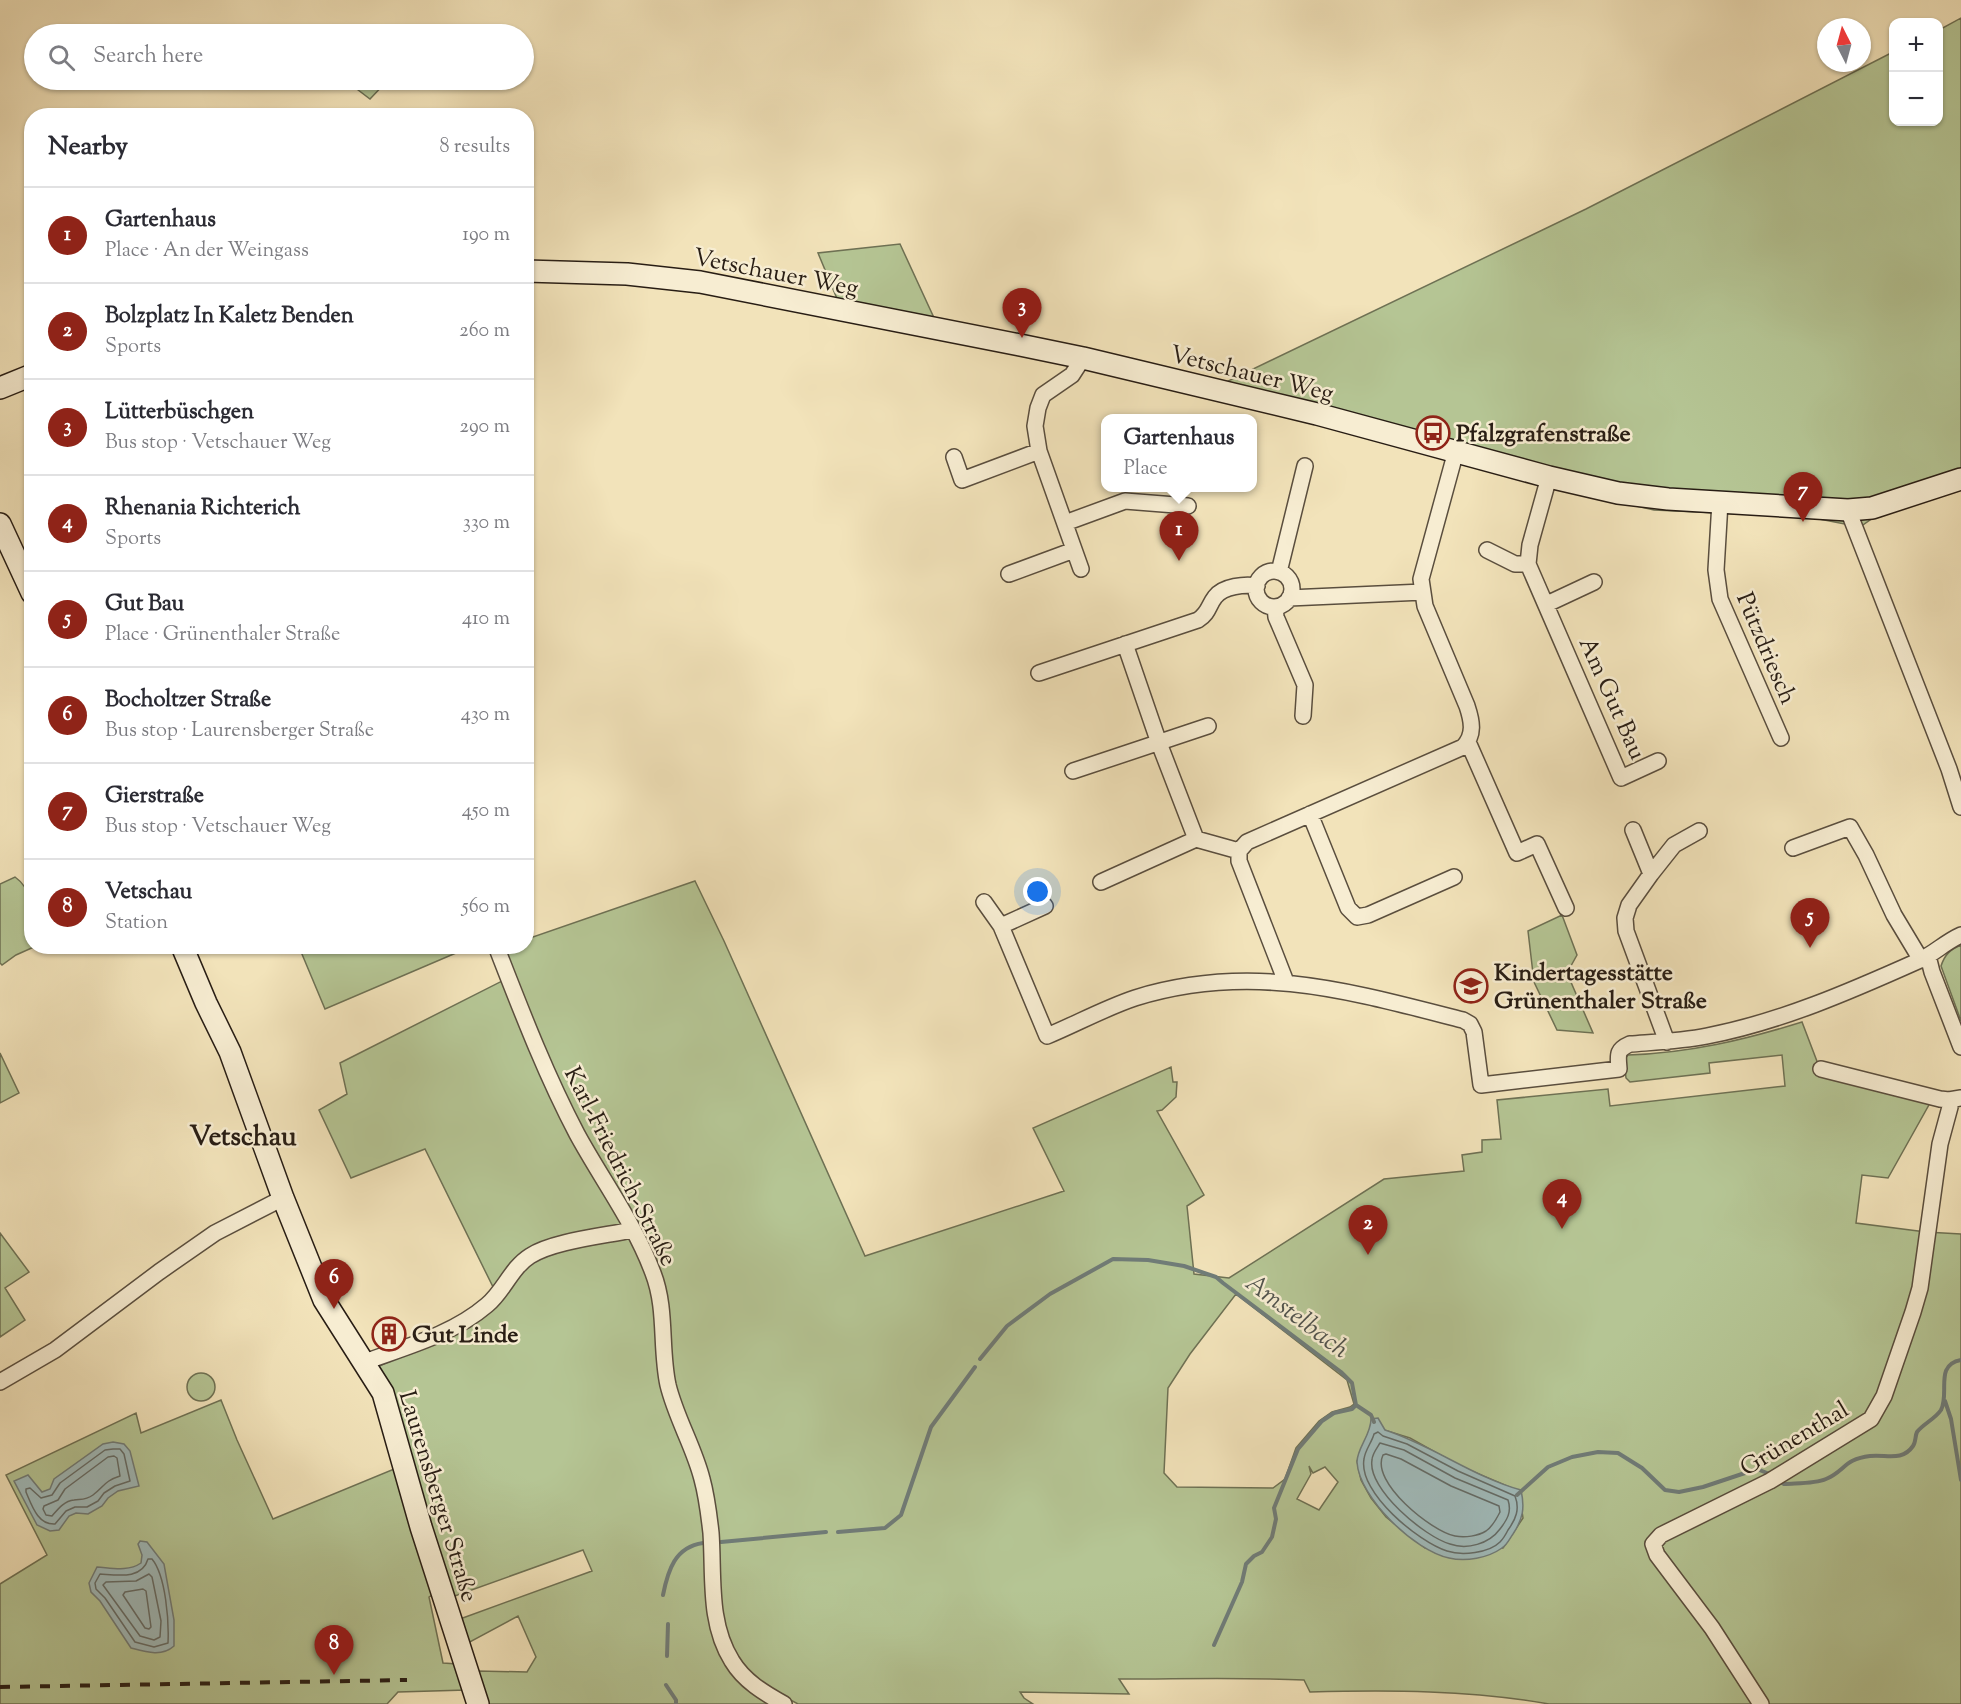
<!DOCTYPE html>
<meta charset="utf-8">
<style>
:root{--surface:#fff;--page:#f7f7f7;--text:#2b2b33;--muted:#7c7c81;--line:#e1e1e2;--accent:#8f2418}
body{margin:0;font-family:"Sorts Mill Goudy",serif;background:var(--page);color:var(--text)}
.controls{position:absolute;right:18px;top:18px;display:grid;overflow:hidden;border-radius:12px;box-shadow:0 2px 4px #0004}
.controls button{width:54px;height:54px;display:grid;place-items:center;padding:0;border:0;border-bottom:2px solid var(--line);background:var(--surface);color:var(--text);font:30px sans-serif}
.compass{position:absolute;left:1817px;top:18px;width:54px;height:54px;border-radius:50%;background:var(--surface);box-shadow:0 2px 4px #0004;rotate:354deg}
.you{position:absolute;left:1038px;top:892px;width:21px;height:21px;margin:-15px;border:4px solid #fff;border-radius:50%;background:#1a73e8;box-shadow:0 0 0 9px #1a73e833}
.badge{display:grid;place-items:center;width:39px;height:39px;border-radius:50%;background:var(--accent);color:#fff;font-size:20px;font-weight:700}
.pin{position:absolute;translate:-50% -50px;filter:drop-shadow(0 2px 3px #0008)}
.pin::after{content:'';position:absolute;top:32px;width:21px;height:18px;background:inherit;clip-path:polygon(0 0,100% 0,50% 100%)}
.popup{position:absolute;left:1101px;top:414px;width:156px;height:78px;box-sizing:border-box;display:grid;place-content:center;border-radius:12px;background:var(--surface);filter:drop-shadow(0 2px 4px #0005);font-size:20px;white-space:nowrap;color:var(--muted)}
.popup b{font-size:22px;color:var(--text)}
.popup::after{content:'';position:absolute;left:50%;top:100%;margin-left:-12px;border:12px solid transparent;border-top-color:var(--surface)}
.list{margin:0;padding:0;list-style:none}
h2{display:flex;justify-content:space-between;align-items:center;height:78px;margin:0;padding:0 24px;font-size:26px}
h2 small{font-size:20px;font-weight:400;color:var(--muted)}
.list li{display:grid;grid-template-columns:39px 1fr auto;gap:18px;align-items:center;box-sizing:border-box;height:96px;padding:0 24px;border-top:2px solid var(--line)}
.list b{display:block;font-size:22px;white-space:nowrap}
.list p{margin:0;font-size:20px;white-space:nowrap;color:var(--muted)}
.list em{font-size:20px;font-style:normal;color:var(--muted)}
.icon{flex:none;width:33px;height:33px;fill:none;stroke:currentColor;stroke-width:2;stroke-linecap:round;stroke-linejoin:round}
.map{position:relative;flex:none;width:1961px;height:1704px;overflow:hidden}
.search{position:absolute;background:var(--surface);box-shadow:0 2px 4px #0004;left:24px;top:24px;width:510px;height:66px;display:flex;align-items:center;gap:15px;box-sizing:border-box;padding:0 21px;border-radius:33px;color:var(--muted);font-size:22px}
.panel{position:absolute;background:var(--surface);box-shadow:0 2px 4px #0004;left:24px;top:108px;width:510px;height:846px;border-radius:24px}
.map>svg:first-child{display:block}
.green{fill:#b5c594;stroke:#6e7154;stroke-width:1.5;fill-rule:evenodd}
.water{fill:#a0bbbb;stroke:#707c78;stroke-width:1.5}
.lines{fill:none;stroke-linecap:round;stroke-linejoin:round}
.shore{stroke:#646c68;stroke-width:1.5}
.stream{stroke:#707c78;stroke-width:4}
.street-casing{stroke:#5a4e3e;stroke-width:18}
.secondary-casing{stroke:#281d14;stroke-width:24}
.street{stroke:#f7edd2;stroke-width:15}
.secondary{stroke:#f7edd2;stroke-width:21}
.rail{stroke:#281d14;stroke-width:4;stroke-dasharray:10 10;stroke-linecap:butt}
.labels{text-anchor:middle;stroke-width:5;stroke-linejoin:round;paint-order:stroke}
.street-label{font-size:24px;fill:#281d14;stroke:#f7edd2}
.poi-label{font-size:24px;font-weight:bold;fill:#281d14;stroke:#f7edd2;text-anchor:start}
.water-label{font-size:26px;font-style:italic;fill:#52544e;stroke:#f7edd2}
.quarter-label{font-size:27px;font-weight:bold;fill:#281d14;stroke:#f7edd2}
</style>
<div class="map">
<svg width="1961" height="1704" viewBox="0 0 1961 1704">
<rect width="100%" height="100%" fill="#f2e3ba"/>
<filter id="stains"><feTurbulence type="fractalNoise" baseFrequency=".00333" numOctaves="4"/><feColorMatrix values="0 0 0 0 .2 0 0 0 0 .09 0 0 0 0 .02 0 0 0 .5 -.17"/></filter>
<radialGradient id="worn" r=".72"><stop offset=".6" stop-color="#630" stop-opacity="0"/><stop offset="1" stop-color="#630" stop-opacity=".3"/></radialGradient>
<path class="green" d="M 1961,18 L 1961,488 L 1873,518 L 1860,527 L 1809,517 L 1654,510 L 1526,481 L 1224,383 L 1586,209 L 1893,52 L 1894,122 L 1938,122 L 1939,30 Z
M 347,80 L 388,80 L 370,99 L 349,83 Z
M 900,244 L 935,320 L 838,301 L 818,253 Z
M 15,877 C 37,892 32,922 32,946 L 34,947 L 16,955 L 2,965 L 0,963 L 0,884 Z
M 695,881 L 724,941 L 865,1256 L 1064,1191 L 1033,1128 L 1171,1067 L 1173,1082 L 1177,1082 L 1176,1097 L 1162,1110 L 1157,1111 L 1204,1195 L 1187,1206 L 1194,1274 L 1229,1278 L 1384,1179 L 1464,1171 L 1462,1155 L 1482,1152 L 1482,1140 L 1501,1139 L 1497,1100 L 1608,1089 L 1610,1106 L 1785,1086 L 1782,1055 L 1709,1063 L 1710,1073 L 1630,1082 L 1626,1078 L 1624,1060 L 1628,1055 C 1689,1053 1744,1040 1802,1022 L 1823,1077 L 1930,1103 L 1888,1178 L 1862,1175 L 1856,1223 L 1926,1232 L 1961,1234 L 1961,1704 L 1549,1704 C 1470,1690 1389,1690 1310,1692 L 1304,1680 C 1242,1677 1181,1679 1119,1679 L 1129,1694 L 1020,1692 L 1024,1698 L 1033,1704 L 798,1704 L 759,1683 L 711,1628 L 773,1704 L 488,1704 L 478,1671 L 527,1672 L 536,1657 L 518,1616 L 468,1643 L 460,1619 L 592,1571 L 583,1550 L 452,1597 L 413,1462 L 377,1367 L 457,1331 L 492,1305 L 493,1287 L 425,1149 L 351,1178 L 319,1110 L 347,1094 L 340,1063 L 512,976 L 504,946 L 526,946 L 527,939 ZM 1236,1294 L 1347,1380 L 1354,1404 L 1350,1407 L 1332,1412 L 1319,1421 L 1296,1448 L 1285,1479 L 1273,1488 L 1177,1487 L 1164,1473 L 1168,1388 L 1190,1354 ZM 1371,1426 L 1410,1438 L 1460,1466 L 1519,1491 L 1523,1518 L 1503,1548 L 1425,1548 L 1386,1517 L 1371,1498 L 1361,1480 L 1357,1461 ZM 1309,1466 L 1313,1473 L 1325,1467 L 1338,1482 L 1319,1510 L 1297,1499 L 1311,1474 Z
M 1562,915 L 1577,955 L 1567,973 L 1593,1033 L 1557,1030 L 1534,982 L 1528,931 Z
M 1961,945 L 1961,1021 L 1941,966 C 1945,954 1950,950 1961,945 Z
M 299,947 L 470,947 L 325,1009 Z
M 0,1053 L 19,1093 L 0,1103 Z
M 0,1233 L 29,1272 L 5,1288 L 25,1320 L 0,1337 Z
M187 1387a14 14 0 1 1 28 0a14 14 0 1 1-28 0Z
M 221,1400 L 237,1440 L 273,1519 L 399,1467 L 434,1594 L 429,1597 L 443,1663 L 458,1664 L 466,1690 L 398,1692 L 387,1704 L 0,1704 L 0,1584 L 47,1555 L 6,1475 L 136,1413 L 141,1433 Z"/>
<path class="water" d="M 1378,1418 L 1385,1430 C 1432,1445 1473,1477 1521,1490 C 1525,1508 1523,1519 1513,1534 C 1510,1538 1507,1545 1502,1548 C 1488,1558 1466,1562 1449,1558 C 1415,1551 1359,1498 1357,1462 C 1357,1448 1371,1435 1371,1419 Z
M 113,1442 L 124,1444 L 130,1451 L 139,1486 L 118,1491 L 108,1498 L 102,1506 L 88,1514 L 76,1513 L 69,1516 L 59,1530 L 50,1531 L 37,1525 L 14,1481 L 28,1475 L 42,1492 L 50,1489 L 54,1479 L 103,1444 Z
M 140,1541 L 147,1542 L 164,1564 L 174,1620 L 174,1646 C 162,1657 146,1652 131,1648 L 100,1601 L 91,1592 L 89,1583 L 97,1567 C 112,1568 128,1572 141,1563 L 142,1555 L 138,1544 Z"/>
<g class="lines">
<path class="shore" d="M 1378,1432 L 1383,1436 L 1407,1444 L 1458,1471 L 1515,1496 C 1520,1509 1516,1519 1508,1530 C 1506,1534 1503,1539 1500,1542 C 1489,1553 1462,1556 1447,1551 C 1419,1542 1358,1493 1364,1459 C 1365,1450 1372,1442 1374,1434 Z
M 1380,1443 L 1404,1450 L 1455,1478 L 1508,1500 C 1512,1512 1507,1520 1500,1529 C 1489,1544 1467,1550 1450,1544 C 1425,1537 1367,1489 1372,1460 C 1372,1454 1377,1448 1380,1443 Z
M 113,1449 L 120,1449 L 124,1454 L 130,1481 L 115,1486 L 104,1493 L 98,1501 L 87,1507 L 75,1507 L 66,1511 L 55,1524 C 38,1525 32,1506 26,1492 L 26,1489 L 30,1488 L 41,1498 L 52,1495 L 60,1483 L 105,1450 Z
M 1386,1454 L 1401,1459 L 1451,1486 L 1499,1506 L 1500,1512 C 1497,1518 1492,1527 1486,1531 C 1478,1536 1465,1538 1455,1536 C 1431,1531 1370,1482 1383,1455 Z
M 114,1456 L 117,1458 L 120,1476 C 104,1481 104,1487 93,1495 C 86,1500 82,1499 74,1500 C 64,1501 58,1509 52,1516 L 46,1515 L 43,1509 L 44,1506 L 58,1500 L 65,1489 L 108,1457 Z
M 148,1559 L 152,1559 C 166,1576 169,1622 168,1643 L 154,1647 L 135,1642 L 105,1598 L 96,1589 L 95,1583 L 100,1574 C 117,1575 142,1580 148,1559 Z
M 149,1574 L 152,1577 L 161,1621 L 160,1637 L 154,1640 L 140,1636 L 103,1585 L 106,1582 L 136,1581 Z
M 143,1589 L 146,1591 L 151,1627 L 149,1629 L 145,1628 L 123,1595 L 125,1592 Z"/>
<path class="stream" d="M 980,1359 L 1007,1326 L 1050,1294 L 1113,1259 L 1148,1260 L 1184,1266 L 1216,1277 L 1223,1283 L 1341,1372 L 1352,1383 L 1356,1405 L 1371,1415 L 1374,1422
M 1945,1401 L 1951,1419 L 1961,1480
M 1778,1480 L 1784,1484 C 1797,1483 1815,1484 1826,1479 C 1845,1471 1844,1459 1870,1456 C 1886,1454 1902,1462 1913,1446 C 1916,1442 1915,1436 1917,1432 C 1923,1424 1935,1419 1941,1410 C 1950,1393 1934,1365 1961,1360
M 1517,1495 L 1548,1467 L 1572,1457 L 1598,1452 L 1618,1453 L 1642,1468 L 1665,1490 L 1679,1492 L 1703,1487 L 1757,1469 L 1772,1475
M 838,1532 L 885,1528 L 901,1515 L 931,1427 L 975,1367
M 721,1542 L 826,1532
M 663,1595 C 668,1570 675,1547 703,1543
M 1214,1645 L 1242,1582 L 1246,1564 L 1254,1556 L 1262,1552 L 1272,1537 L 1276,1519 L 1274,1508 L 1298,1449 L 1322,1421 L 1334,1413 L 1352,1409 L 1356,1405
M 667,1656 L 668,1624
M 666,1685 L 676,1700 L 676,1704"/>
<g class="street-casing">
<path id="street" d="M 954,457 L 962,480 L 1039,451
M 1549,477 L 1530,545 L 1528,564 L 1621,778 L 1658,761
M 1720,502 L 1716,570 L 1720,599 L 1781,738
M 1848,510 L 1949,769 L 1961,807
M 1065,523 L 1125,501 L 1188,506
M 1487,550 L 1515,564 L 1528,564
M 1081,569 L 1039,451 L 1035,426 L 1038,408 L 1043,395 L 1072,375 L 1083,358
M1256 589a18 18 0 1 1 36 0a18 18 0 1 1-36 0Z
M 1279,572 L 1305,466
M 1009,574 L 1074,550
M 1289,598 L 1423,592
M 1547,604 L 1594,582
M 1275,607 L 1276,617 L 1305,685 L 1303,716
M 1125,644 L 1159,743 L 1196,839
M 1039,673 L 1198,620 C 1209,613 1208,606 1215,597 C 1223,586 1245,584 1257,586
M 1468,742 L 1517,853 L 1537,844 L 1566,908
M 1073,771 L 1208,726
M 1310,814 L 1348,908 L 1357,917 L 1368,915 L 1454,877
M 1633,830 L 1651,874
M 1793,848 L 1850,827 L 1866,855 L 1894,915 L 1921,960
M 1101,882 L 1196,839 L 1239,851
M 984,902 L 1001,926 L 1047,1036 C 1076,1024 1105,1008 1135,998 C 1251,962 1349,991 1463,1020 L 1470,1024 L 1474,1032 L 1481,1085 L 1619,1069 C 1618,1055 1616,1050 1630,1044 C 1656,1042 1682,1041 1707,1036 C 1780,1022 1851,991 1918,961 C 1934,954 1945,942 1961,935
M 1001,926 L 1045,906
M 496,946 C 521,1010 545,1073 577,1134 C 602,1180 635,1224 653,1273 C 667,1309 660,1348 668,1385 C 676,1418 694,1447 702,1479 C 707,1497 709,1515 711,1533 C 714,1576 708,1623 732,1661 C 744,1681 764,1693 784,1704
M 1928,956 L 1932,972 L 1961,1047
M 1286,982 L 1239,861 L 1239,851 L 1247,842 L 1463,747 C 1475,735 1472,721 1467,706 L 1425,606 L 1421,579 L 1456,451
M 1667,1042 L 1626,931 L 1625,918 L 1629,905 L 1651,874 L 1674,845 L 1699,831
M 1821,1069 L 1940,1099 L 1949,1100 L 1961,1098
M 362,1363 C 405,1347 452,1335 487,1305 C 504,1291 511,1268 530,1256 C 553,1241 604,1236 632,1230
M 0,1382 L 55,1350 L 159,1272 L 215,1233 L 283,1198
M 1761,1704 L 1712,1628 L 1657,1555 L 1653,1544 L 1661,1535 L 1770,1481 L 1871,1419 L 1884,1396 L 1913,1312 L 1920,1288 L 1940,1144 L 1950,1107 L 1949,1100"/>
</g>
<g class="secondary-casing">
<path id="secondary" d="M 526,271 L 627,274 L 700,282 L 1020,345 L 1083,358 L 1317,414 L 1549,477 L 1618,493 L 1668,499 L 1848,510 L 1872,508 L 1961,479
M 0,388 L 32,375
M 0,524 L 32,593
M 182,946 L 206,1003 L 230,1052 L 283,1198 L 324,1300 L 383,1393 L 421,1527 L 478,1704"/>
</g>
<use href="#street" class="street"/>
<use href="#secondary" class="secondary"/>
<path class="rail" d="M 0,1687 L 407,1680"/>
</g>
<defs>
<g id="bus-ring" transform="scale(1.725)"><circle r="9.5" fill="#f7edd2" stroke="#8f2418" stroke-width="1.5"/><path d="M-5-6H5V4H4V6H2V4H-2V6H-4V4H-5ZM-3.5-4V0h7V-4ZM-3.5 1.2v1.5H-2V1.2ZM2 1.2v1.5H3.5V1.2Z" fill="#8f2418"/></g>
<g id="school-ring" transform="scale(1.725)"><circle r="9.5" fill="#f7edd2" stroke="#8f2418" stroke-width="1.5"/><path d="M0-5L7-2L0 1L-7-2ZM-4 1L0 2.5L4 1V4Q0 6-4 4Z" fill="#8f2418"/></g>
<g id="building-ring" transform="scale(1.725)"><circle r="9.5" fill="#f7edd2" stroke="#8f2418" stroke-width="1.5"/><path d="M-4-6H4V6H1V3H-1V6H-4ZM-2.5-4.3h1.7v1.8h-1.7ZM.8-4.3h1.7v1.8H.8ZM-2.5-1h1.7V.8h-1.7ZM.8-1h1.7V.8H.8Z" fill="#8f2418"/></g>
</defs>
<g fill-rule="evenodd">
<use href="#bus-ring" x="1433" y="433"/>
<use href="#school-ring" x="1471" y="986"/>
<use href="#building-ring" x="389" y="1334"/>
</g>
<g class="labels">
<g class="street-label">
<text transform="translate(776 272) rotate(11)" y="8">Vetschauer Weg</text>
<text transform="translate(1252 373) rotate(14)" y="8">Vetschauer Weg</text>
<text transform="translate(1767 648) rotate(67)" y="8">Pützdriesch</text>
<text transform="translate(1613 698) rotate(66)" y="8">Am Gut Bau</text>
<text transform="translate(621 1166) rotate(63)" y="8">Karl-Friedrich-Straße</text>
<text transform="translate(1794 1438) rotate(-31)" y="8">Grünenthal</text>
<text transform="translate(439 1496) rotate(73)" y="8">Laurensberger Straße</text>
</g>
<g class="poi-label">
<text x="1456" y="441">Pfalzgrafenstraße</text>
<text x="1494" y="980">Kindertagesstätte<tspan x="1494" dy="28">Grünenthaler Straße</tspan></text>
<text x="412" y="1342">Gut Linde</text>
</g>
<g class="water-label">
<text transform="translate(1298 1315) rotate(37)" y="9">Amstelbach</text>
</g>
<g class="quarter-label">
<text x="243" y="1145">Vetschau</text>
</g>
</g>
<rect width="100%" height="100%" filter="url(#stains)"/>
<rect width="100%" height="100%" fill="url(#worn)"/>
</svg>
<div class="controls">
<button>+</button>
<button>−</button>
</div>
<svg class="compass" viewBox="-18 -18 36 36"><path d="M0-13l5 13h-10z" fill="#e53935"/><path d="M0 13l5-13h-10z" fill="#7c7c81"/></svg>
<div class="you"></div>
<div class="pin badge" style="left:1179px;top:561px">1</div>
<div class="popup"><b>Gartenhaus</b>Place</div>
<div class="pin badge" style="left:1368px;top:1255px">2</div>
<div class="pin badge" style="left:1022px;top:338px">3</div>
<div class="pin badge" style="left:1562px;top:1229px">4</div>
<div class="pin badge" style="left:1810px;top:948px">5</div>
<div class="pin badge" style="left:334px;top:1309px">6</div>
<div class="pin badge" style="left:1803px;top:522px">7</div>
<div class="pin badge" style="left:334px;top:1675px">8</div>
<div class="search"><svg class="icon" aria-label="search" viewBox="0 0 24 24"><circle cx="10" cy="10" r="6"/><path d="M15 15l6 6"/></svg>Search here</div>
<section class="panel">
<h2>Nearby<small>8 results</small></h2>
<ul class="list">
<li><span class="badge">1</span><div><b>Gartenhaus</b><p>Place · An der Weingass</p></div><em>190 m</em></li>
<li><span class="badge">2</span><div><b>Bolzplatz In Kaletz Benden</b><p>Sports</p></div><em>260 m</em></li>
<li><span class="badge">3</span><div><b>Lütterbüschgen</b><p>Bus stop · Vetschauer Weg</p></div><em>290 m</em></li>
<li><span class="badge">4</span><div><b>Rhenania Richterich</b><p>Sports</p></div><em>330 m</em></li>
<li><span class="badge">5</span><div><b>Gut Bau</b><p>Place · Grünenthaler Straße</p></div><em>410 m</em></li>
<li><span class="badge">6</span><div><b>Bocholtzer Straße</b><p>Bus stop · Laurensberger Straße</p></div><em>430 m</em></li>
<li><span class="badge">7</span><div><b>Gierstraße</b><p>Bus stop · Vetschauer Weg</p></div><em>450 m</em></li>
<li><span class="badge">8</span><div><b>Vetschau</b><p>Station</p></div><em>560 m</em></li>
</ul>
</section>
</div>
